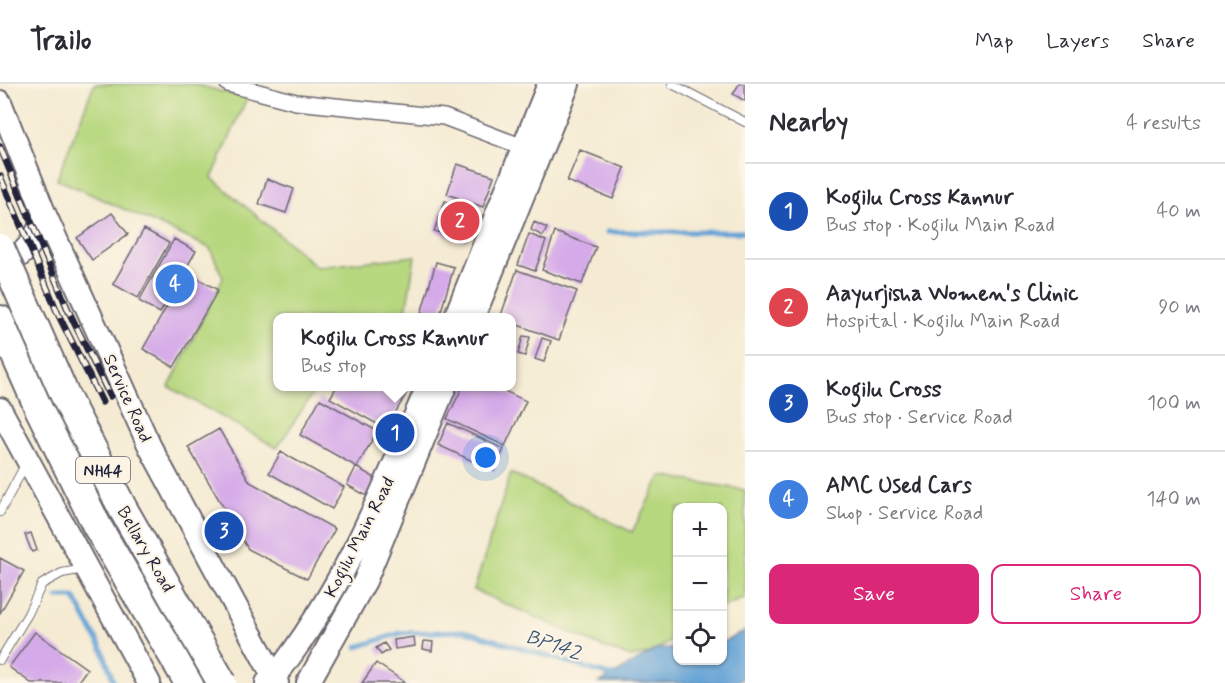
<!DOCTYPE html>
<meta charset="utf-8">
<style>
:root{--surface:#fff;--page:#f2f2f3;--text:#2b2b33;--muted:#7c7c81;--line:#e1e1e2;--accent:#db2777}
body{margin:0;font-family:Mynerve,sans-serif;background:var(--page);color:var(--text)}
.controls{position:absolute;right:18px;bottom:18px;display:grid;overflow:hidden;border-radius:12px;box-shadow:0 2px 4px #0004}
.controls button{width:54px;height:54px;display:grid;place-items:center;padding:0;border:0;border-bottom:2px solid var(--line);background:var(--surface);color:var(--text);font:30px sans-serif}
.you{position:absolute;left:486px;top:374px;width:21px;height:21px;margin:-15px;border:4px solid #fff;border-radius:50%;background:#1a73e8;box-shadow:0 0 0 9px #1a73e833}
.badge{display:grid;place-items:center;width:39px;height:39px;border-radius:50%;background:var(--accent);color:#fff;font-size:20px;font-weight:700}
.pin{position:absolute;translate:-50% -50%;border:3px solid #fff;box-shadow:0 2px 6px #0006}
.popup{position:absolute;left:273px;top:229px;width:243px;height:78px;box-sizing:border-box;display:grid;place-content:center;border-radius:12px;background:var(--surface);filter:drop-shadow(0 2px 4px #0005);font-size:20px;white-space:nowrap;color:var(--muted)}
.popup b{font-size:22px;color:var(--text)}
.popup::after{content:'';position:absolute;left:50%;top:100%;margin-left:-12px;border:12px solid transparent;border-top-color:var(--surface)}
.list{margin:0;padding:0;list-style:none}
h2{display:flex;justify-content:space-between;align-items:center;height:78px;margin:0;padding:0 24px;font-size:26px}
h2 small{font-size:20px;font-weight:400;color:var(--muted)}
.list li{display:grid;grid-template-columns:39px 1fr auto;gap:18px;align-items:center;box-sizing:border-box;height:96px;padding:0 24px;border-top:2px solid var(--line)}
.list b{display:block;font-size:22px;white-space:nowrap}
.list p{margin:0;font-size:20px;white-space:nowrap;color:var(--muted)}
.list em{font-size:20px;font-style:normal;color:var(--muted)}
.actions{display:flex;gap:12px;padding:18px 24px}
.actions a{flex:1;padding:14px 0;border:2px solid var(--accent);border-radius:12px;text-align:center;font-size:21px;color:var(--accent)}
.actions .main{background:var(--accent);color:#fff}
.icon{flex:none;width:33px;height:33px;fill:none;stroke:currentColor;stroke-width:2;stroke-linecap:round;stroke-linejoin:round}
.map{position:relative;flex:none;width:745px;height:599px;overflow:hidden}
header{display:flex;align-items:center;gap:36px;box-sizing:border-box;height:84px;padding:0 30px;background:var(--surface);border-bottom:2px solid var(--line)}
header strong{font-size:28px}
nav{display:flex;gap:33px;margin-inline-start:auto;font-size:21px}
main{display:flex}
aside{flex:1;background:var(--surface)}
.map>svg:first-child{display:block}
.green{fill:#b8d880;stroke:#6d7d5e;stroke-width:1.5}
.water{fill:#64a2d6;stroke:#436288;stroke-width:1.5}
.lines{fill:none;stroke-linecap:round;stroke-linejoin:round}
.stream{stroke:#64a2d6;stroke-width:5}
.building{fill:#d5aae9}
.lane-casing{stroke:#6c6870;stroke-width:10}
.street-casing{stroke:#6c6870;stroke-width:18}
.secondary-casing{stroke:#6c6870;stroke-width:26}
.highway-casing{stroke:#6c6870;stroke-width:32}
.lane{stroke:#fff;stroke-width:8}
.street{stroke:#fff;stroke-width:15}
.secondary{stroke:#fff;stroke-width:22}
.highway{stroke:#fff;stroke-width:28}
.rail-casing{stroke:#22223b;stroke-width:7}
.rail{stroke:#fcf5e5;stroke-width:4.5;stroke-dasharray:14;stroke-linecap:butt}
.highway-bridge-casing{stroke:#6c6870;stroke-width:32;stroke-linecap:butt}
.highway-bridge{stroke:#fff;stroke-width:28}
.labels{text-anchor:middle;stroke-width:4.5;stroke-linejoin:round;paint-order:stroke}
.shield{fill:#fcf5e5;stroke:#63616e;stroke-width:1.5}
.shield-label{font-size:16px;font-weight:bold;fill:#22223b}
.street-label{font-size:18px;fill:#22223b;stroke:#fcf5e5}
.water-label{font-size:20px;font-style:italic;fill:#3c5579;stroke:#fcf5e5}
</style>
<header>
<strong>Trailo</strong>
<nav><a>Map</a><a>Layers</a><a>Share</a></nav>
</header>
<main>
<div class="map">
<svg width="745" height="599" viewBox="0 0 745 599">
<rect width="100%" height="100%" fill="#fcf5e5"/>
<filter id="ink" filterUnits="userSpaceOnUse"><feTurbulence type="fractalNoise" baseFrequency=".0167" numOctaves="2"/><feDisplacementMap in="SourceGraphic" scale="12" xChannelSelector="R" yChannelSelector="G"/><feConvolveMatrix kernelMatrix="1 2 1 2 8 2 1 2 1" color-interpolation-filters="sRGB"/></filter>
<filter id="wash" filterUnits="userSpaceOnUse"><feTurbulence type="fractalNoise" baseFrequency=".008" numOctaves="4" result="noise"/><feDisplacementMap in="SourceGraphic" scale="24" xChannelSelector="R" yChannelSelector="G"/><feGaussianBlur stdDeviation="1.35" result="paint"/><feColorMatrix in="noise" values="0 0 0 0 0 0 0 0 0 0 0 0 0 0 0 0 0 1.4 0 .05"/><feComposite in="paint" operator="in"/></filter>
<g filter="url(#wash)">
<rect width="100%" height="100%" fill="#f5ebd3"/>
<path class="green" d="M 94,0 L 193,0 L 247,14 L 212,94 L 317,183 L 415,172 L 405,233 L 278,234 L 278,302 L 317,303 L 277,364 L 169,303 L 223,194 L 210,164 L 57,95 Z
M 511,389 L 632,448 L 661,392 L 745,406 L 745,514 L 723,523 L 722,424 L 678,424 L 677,549 L 666,560 L 648,570 L 631,573 L 605,564 L 474,506 Z"/>
<path class="water" d="M 745,547 L 745,594 L 731,599 L 599,599 L 657,565 L 677,564 L 678,576 L 722,576 L 723,558 Z"/>
<g class="lines">
<path class="stream" d="M 607,148 L 745,148
M 57,513 L 74,513 L 103,567 L 114,599
M 357,563 L 401,549 L 465,547 L 616,593"/>
</g>
<g id="blocks">
<path class="building" d="M 739,0 L 745,0 L 745,17 L 733,10 Z
M 580,66 L 625,84 L 613,115 L 567,97 Z
M 457,80 L 494,92 L 483,123 L 447,110 Z
M 267,95 L 294,105 L 286,129 L 259,120 Z
M 445,117 L 476,127 L 465,157 L 434,147 Z
M 112,129 L 128,150 L 92,176 L 77,154 Z
M 534,138 L 547,144 L 543,152 L 531,146 Z
M 144,145 L 169,159 L 138,214 L 113,200 Z
M 555,148 L 596,163 L 582,200 L 542,186 Z
M 529,150 L 546,157 L 535,187 L 518,181 Z
M 174,155 L 196,167 L 160,229 L 139,217 Z
M 436,178 L 454,183 L 439,234 L 421,230 Z
M 517,186 L 577,207 L 559,256 L 512,239 L 512,234 L 500,234 Z
M 186,188 L 218,206 L 174,283 L 143,265 Z
M 523,252 L 530,253 L 525,272 L 518,270 Z
M 542,254 L 551,257 L 544,278 L 535,275 Z
M 337,302 L 393,302 L 406,310 L 386,345 L 330,314 Z
M 463,302 L 494,302 L 526,317 L 505,362 L 447,335 Z
M 320,315 L 377,347 L 357,383 L 300,351 Z
M 448,339 L 504,365 L 494,387 L 438,361 Z
M 219,345 L 250,398 L 335,445 L 307,495 L 248,465 L 188,363 Z
M 281,368 L 344,403 L 332,425 L 269,389 Z
M 356,383 L 377,395 L 367,412 L 347,401 Z
M 221,431 L 232,450 L 223,455 L 212,436 Z
M 31,449 L 37,466 L 32,468 L 25,451 Z
M 0,474 L 24,487 L 0,529 Z
M 35,548 L 87,585 L 77,599 L 31,599 L 9,583 Z
M 414,553 L 415,562 L 395,565 L 394,556 Z
M 424,557 L 433,558 L 432,567 L 423,565 Z
M 384,559 L 389,566 L 381,571 L 376,564 Z
M 376,579 L 406,599 L 362,599 Z"/>
</g>
</g>
<g filter="url(#ink)">
<use href="#blocks" fill-opacity="0" stroke="#6c6870" stroke-width="1.5"/>
<g class="lines">
<g class="lane-casing">
<path id="lane" d="M 672,0 L 745,38
M 0,428 L 25,381
M 0,576 L 28,530 L 42,500 L 62,489 L 84,485"/>
</g>
<g class="street-casing">
<path id="street" d="M 228,0 L 296,18 L 444,33 L 523,63"/>
</g>
<g class="secondary-casing">
<path id="secondary" d="M 0,18 L 45,131 L 150,363 L 277,599
M 0,184 C 25,172 35,157 45,131
M 455,234 L 549,0
M 473,234 L 568,0
M 0,325 L 149,599
M 267,599 L 273,595 C 344,504 383,407 428,302
M 308,599 L 365,497 L 445,302"/>
</g>
<g class="highway-casing">
<path id="highway" d="M 0,236 L 39,324 L 97,442 L 189,599"/>
</g>
<use href="#lane" class="lane"/>
<use href="#street" class="street"/>
<use href="#secondary" class="secondary"/>
<use href="#highway" class="highway"/>
<g class="rail-casing">
<path id="rail" d="M 0,63 L 69,228 L 110,312
M 0,92 L 59,232 L 102,318"/>
</g>
<use href="#rail" class="rail"/>
<g class="highway-bridge-casing">
<path id="highway-bridge" d="M 0,164 L 66,314 L 123,425 L 222,599"/>
</g>
<use href="#highway-bridge" class="highway-bridge"/>
</g>
</g>
<g class="labels">
<rect class="shield" x="76" y="373" width="54" height="26" rx="4.5"/>
<g class="shield-label">
<text x="103" y="392">NH44</text>
</g>
<g class="street-label">
<text transform="translate(128 314) rotate(66)" y="6">Service Road</text>
<text transform="translate(359 453) rotate(-63)" y="6">Kogilu Main Road</text>
<text transform="translate(146 465) rotate(60)" y="6">Bellary Road</text>
</g>
<g class="water-label">
<text transform="translate(554 560) rotate(18)" y="7">BP142</text>
</g>
</g>
</svg>
<div class="controls">
<button>+</button>
<button>−</button>
<button><svg class="icon" aria-label="locate" viewBox="0 0 24 24"><circle cx="12" cy="12" r="6"/><path d="M12 2v4M12 18v4M2 12h4M18 12h4"/></svg></button>
</div>
<div class="you"></div>
<div class="pin badge" style="left:395px;top:349px;background:#1a4fb4">1</div>
<div class="popup"><b>Kogilu Cross Kannur</b>Bus stop</div>
<div class="pin badge" style="left:460px;top:137px;background:#e0444e">2</div>
<div class="pin badge" style="left:224px;top:447px;background:#1a4fb4">3</div>
<div class="pin badge" style="left:175px;top:200px;background:#3f7fe0">4</div>
</div>
<aside>
<h2>Nearby<small>4 results</small></h2>
<ul class="list">
<li><span class="badge" style="background:#1a4fb4">1</span><div><b>Kogilu Cross Kannur</b><p>Bus stop · Kogilu Main Road</p></div><em>40 m</em></li>
<li><span class="badge" style="background:#e0444e">2</span><div><b>Aayurjisha Women's Clinic</b><p>Hospital · Kogilu Main Road</p></div><em>90 m</em></li>
<li><span class="badge" style="background:#1a4fb4">3</span><div><b>Kogilu Cross</b><p>Bus stop · Service Road</p></div><em>100 m</em></li>
<li><span class="badge" style="background:#3f7fe0">4</span><div><b>AMC Used Cars</b><p>Shop · Service Road</p></div><em>140 m</em></li>
</ul>
<div class="actions"><a class="main">Save</a><a>Share</a></div>
</aside>
</main>
